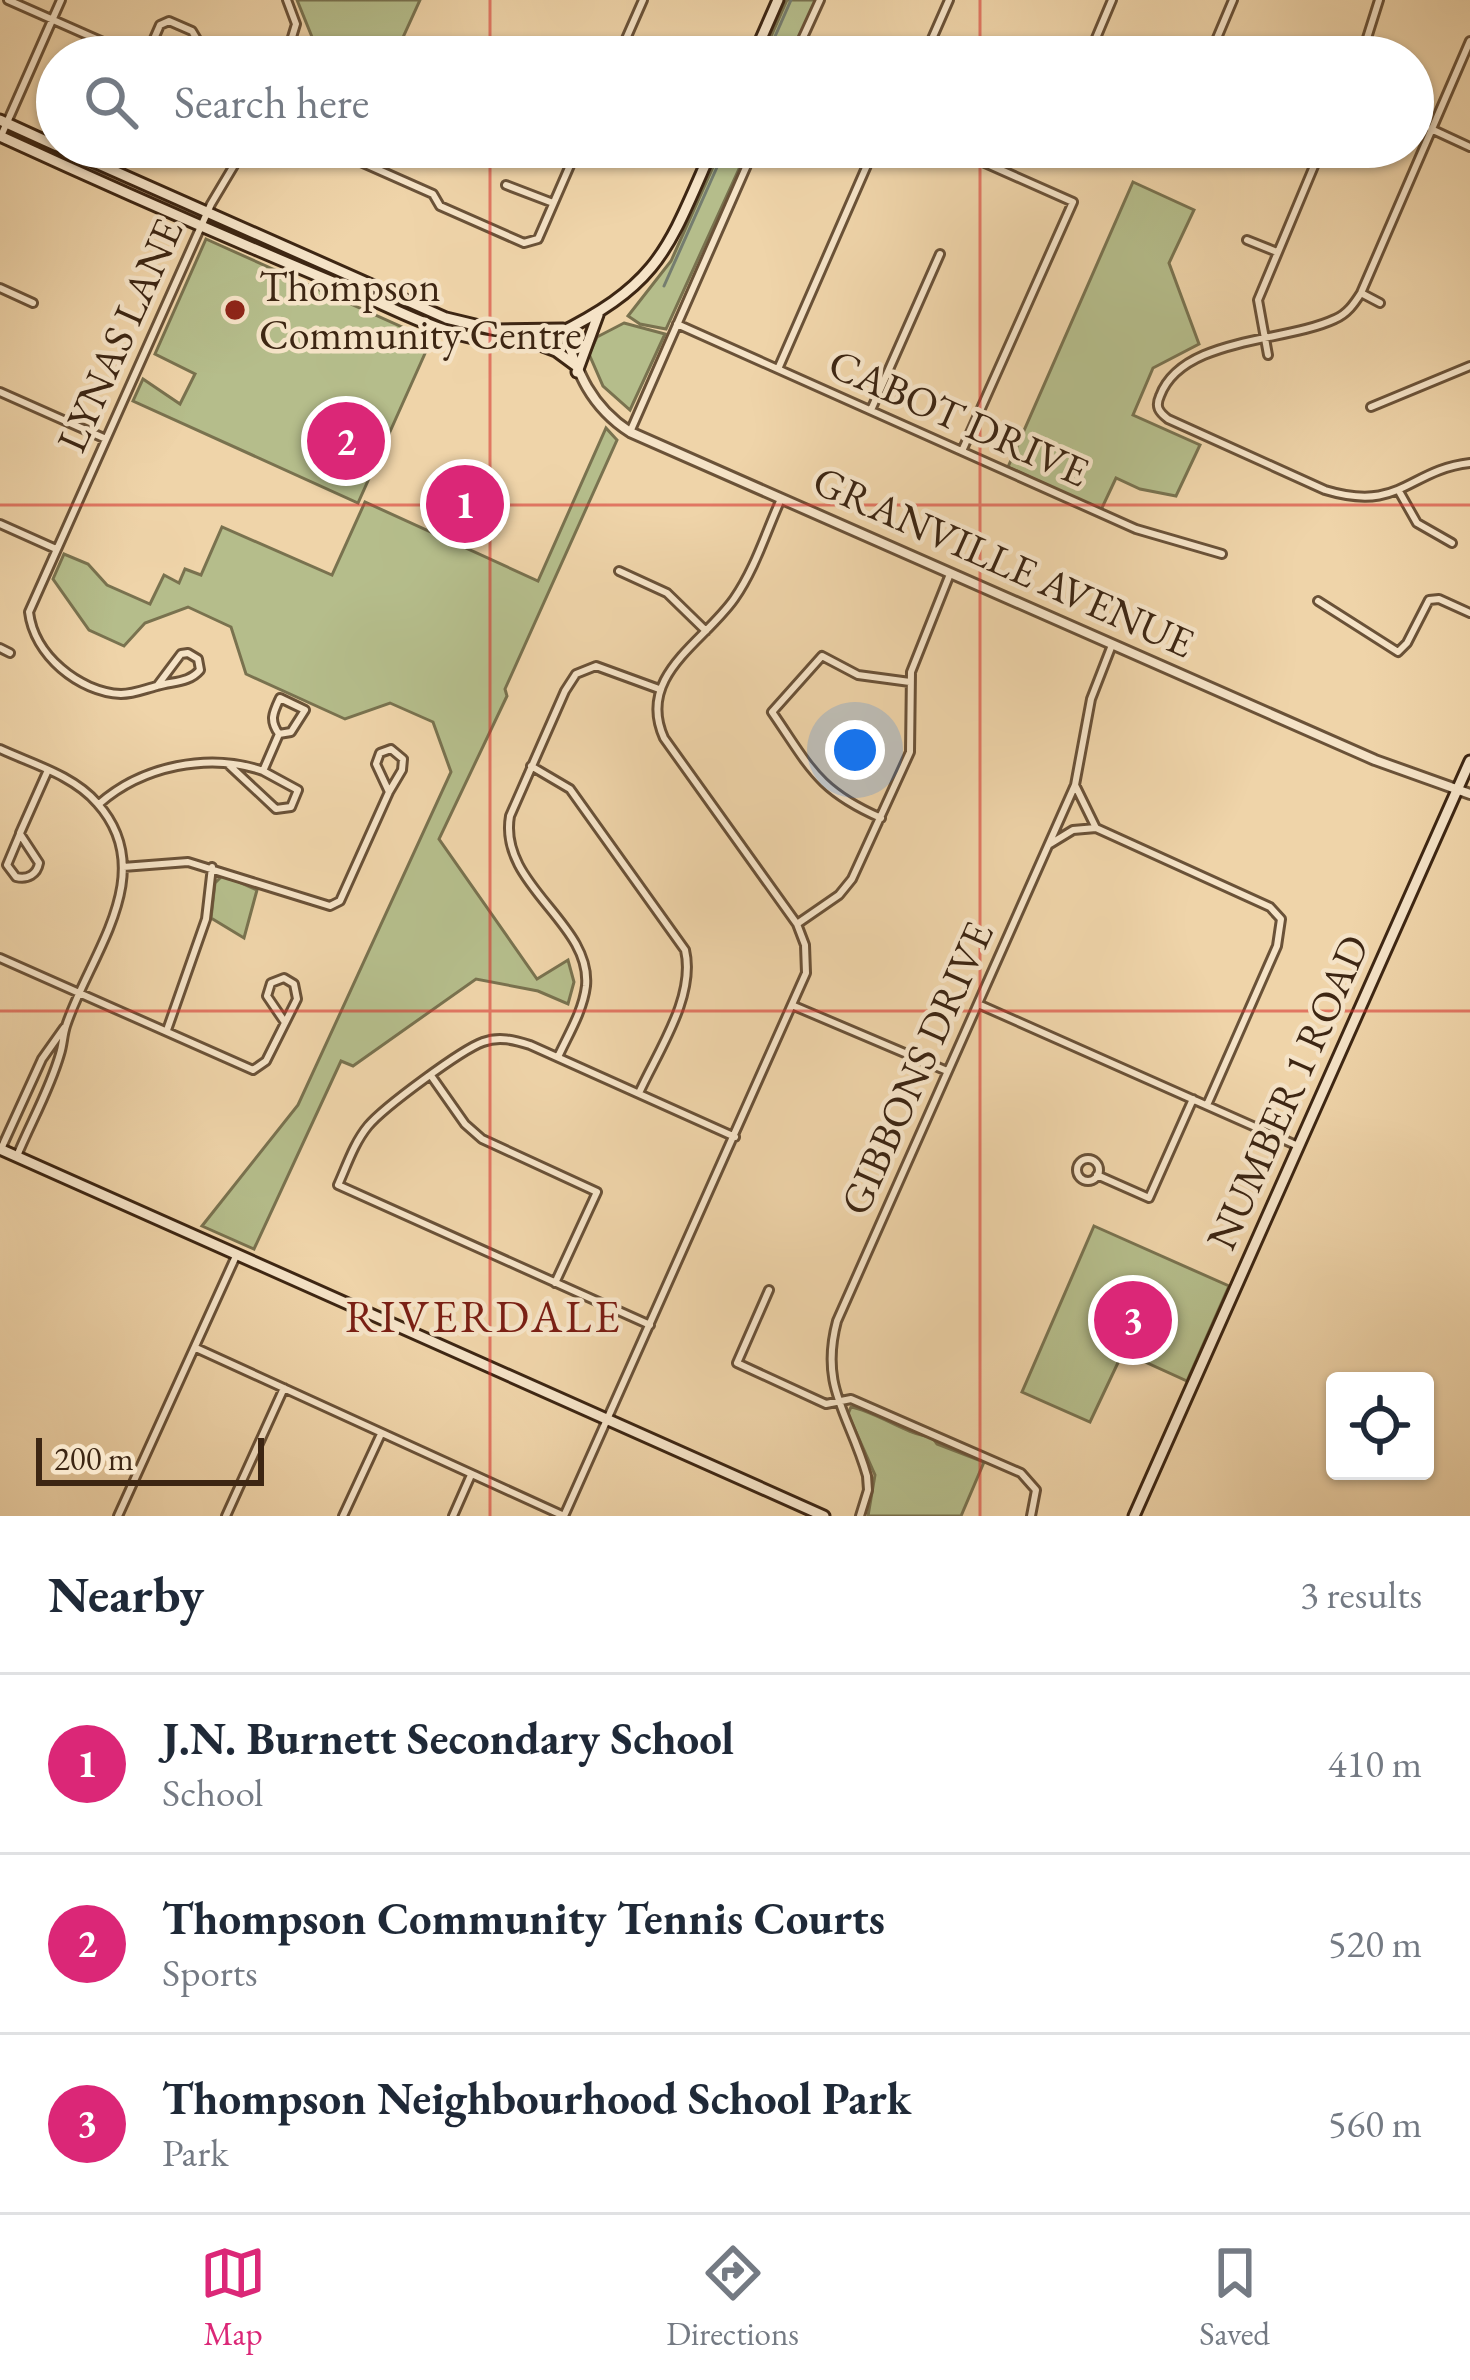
<!DOCTYPE html>
<style>
:root{--surface:#fff;--page:#f6f6f7;--text:#1f2937;--muted:#747a83;--line:#e0e1e3;--accent:#db2777}
body{margin:0;font-family:"EB Garamond",serif;background:var(--page);color:var(--text)}
.controls{position:absolute;right:36px;bottom:36px;display:grid;overflow:hidden;border-radius:12px;box-shadow:0 3px 9px #0004}
.controls button{width:108px;height:108px;display:grid;place-items:center;padding:0;border:0;border-bottom:3px solid var(--line);background:var(--surface);color:var(--text);font:60px sans-serif}
.scale{position:absolute;left:36px;bottom:30px;width:228px;box-sizing:border-box;padding-left:12px;border:6px solid #3d2613;border-top:0;font-size:33px;line-height:42px;white-space:nowrap;color:#3d2613;-webkit-text-stroke:9px #f5e3c7;paint-order:stroke}
.you{position:absolute;left:855px;top:750px;width:42px;height:42px;margin:-30px;border:9px solid #fff;border-radius:50%;background:#1a73e8;box-shadow:0 0 0 18px #1a73e833}
.badge{display:grid;place-items:center;width:78px;height:78px;border-radius:50%;background:var(--accent);color:#fff;font-size:39px;font-weight:700}
.pin{position:absolute;translate:-50% -50%;border:6px solid #fff;box-shadow:0 3px 12px #0006}
.list{margin:0;padding:0;list-style:none}
h2{display:flex;justify-content:space-between;align-items:center;height:156px;margin:0;padding:0 48px;font-size:51px}
h2 small{font-size:39px;font-weight:400;color:var(--muted)}
.list li{display:grid;grid-template-columns:78px 1fr auto;gap:36px;align-items:center;box-sizing:border-box;height:180px;padding:0 48px;border-top:3px solid var(--line)}
.list b{display:block;font-size:45px;white-space:nowrap}
.list p{margin:0;font-size:39px;white-space:nowrap;color:var(--muted)}
.list em{font-size:39px;font-style:normal;color:var(--muted)}
.icon{flex:none;width:66px;height:66px;fill:none;stroke:currentColor;stroke-width:2;stroke-linecap:round;stroke-linejoin:round}
.map{position:relative;flex:none;width:1470px;height:1516px;overflow:hidden}
.search{position:absolute;background:var(--surface);box-shadow:0 3px 9px #0004;left:36px;right:36px;top:36px;height:132px;display:flex;align-items:center;gap:30px;box-sizing:border-box;padding:0 42px;border-radius:66px;color:var(--muted);font-size:45px}
.sheet{height:696px;background:var(--surface)}
nav{display:flex;justify-content:space-around;align-items:center;box-sizing:border-box;height:168px;border-top:3px solid var(--line);background:var(--surface);font-size:33px;color:var(--muted)}
nav a{display:grid;justify-items:center;gap:6px}
nav .on{color:var(--accent)}
.map>svg:first-child{display:block}
.green{fill:#b5bd8b;stroke:#79724f;stroke-width:3}
.lines{fill:none;stroke-linecap:round;stroke-linejoin:round}
.stream{stroke:#757d6f;stroke-width:3}
.minor-casing{stroke:#6a5238;stroke-width:12}
.tertiary-casing{stroke:#6a5238;stroke-width:14}
.secondary-casing{stroke:#3d2613;stroke-width:15}
.minor{stroke:#f5e3c7;stroke-width:6}
.tertiary{stroke:#f5e3c7;stroke-width:8}
.secondary{stroke:#f5e3c7;stroke-width:9}
.grid{fill:none;stroke:#d62828;stroke-width:3;stroke-opacity:0.55}
.poi-dot{fill:#8f2418;stroke:#f5e3c7;stroke-width:4.5}
.labels{text-anchor:middle;stroke-width:9;stroke-linejoin:round;paint-order:stroke}
.poi-label{font-size:42px;fill:#3d2613;stroke:#f5e3c7;text-anchor:start}
.street-label{font-size:42px;fill:#3d2613;stroke:#f5e3c7}
.neighbourhood-label{font-size:45px;letter-spacing:3px;fill:#7a1f14;stroke:#f5e3c7}
</style>
<div class="map">
<svg width="1470" height="1516" viewBox="0 0 1470 1516">
<rect width="100%" height="100%" fill="#efd4a9"/>
<filter id="stains"><feTurbulence type="fractalNoise" baseFrequency=".00167" numOctaves="4"/><feColorMatrix values="0 0 0 0 .2 0 0 0 0 .09 0 0 0 0 .02 0 0 0 .5 -.17"/></filter>
<radialGradient id="worn" r=".72"><stop offset=".6" stop-color="#630" stop-opacity="0"/><stop offset="1" stop-color="#630" stop-opacity=".3"/></radialGradient>
<path class="green" d="M 297,0 L 420,0 L 394,57 L 357,57 L 312,37 Z
M 787,0 L 816,0 L 790,57 L 762,57 Z
M 722,147 L 749,147 L 666,329 L 640,324 L 628,316 L 671,261 Z
M 1133,182 L 1194,210 L 1169,263 L 1199,344 L 1153,368 L 1133,415 L 1200,445 L 1176,496 L 1140,489 L 1116,478 L 1101,510 L 1008,467 Z
M 206,239 L 431,340 L 358,503 L 133,401 L 143,379 L 180,404 L 195,374 L 155,354 Z
M 624,323 L 665,334 L 630,410 L 603,386 L 589,354 L 597,337 Z
M 606,428 L 617,440 L 505,689 L 507,696 L 439,839 L 537,979 L 568,960 L 574,982 L 568,1004 L 538,991 L 476,979 L 353,1066 L 341,1061 L 254,1249 L 202,1226 L 298,1105 L 451,772 L 433,722 L 390,703 L 345,719 L 246,674 L 231,627 L 188,607 L 145,623 L 124,646 L 89,630 L 53,579 L 64,554 L 88,564 L 107,585 L 150,604 L 164,575 L 179,583 L 185,569 L 201,575 L 222,527 L 332,575 L 365,502 L 538,581 Z
M 223,875 L 257,890 L 244,938 L 211,918 L 215,883 Z
M 1094,1226 L 1229,1286 L 1187,1381 L 1123,1352 L 1090,1422 L 1022,1392 Z
M 851,1407 C 878,1412 904,1434 932,1437 L 937,1444 L 984,1462 L 961,1516 L 868,1516 L 875,1475 L 848,1414 Z"/>
<g class="lines">
<path class="stream" d="M 766,57 L 791,0
M 664,286 L 726,147"/>
<g class="minor-casing">
<path id="minor" d="M 8,0 L 137,57
M 1470,41 L 1361,293 C 1354,304 1347,314 1335,319 C 1284,343 1182,337 1160,396 C 1155,407 1159,412 1168,419 L 1325,490 C 1401,513 1408,470 1470,463
M 146,57 L 160,25 L 169,21 L 192,31 L 198,41 L 192,57
M 286,57 L 296,24 L 287,0
M 618,57 L 643,0
M 794,57 L 820,0
M 924,57 L 949,0
M 1088,57 L 1112,0
M 1209,57 L 1233,0
M 1361,57 L 1379,0
M 1431,129 L 1470,147
M 1,136 L 61,0
M 949,147 L 1073,202 L 962,451
M 1285,153 L 1315,164
M 354,159 L 433,194 L 440,206 L 524,243 L 538,239 L 578,147
M 506,185 L 553,203
M 1247,240 L 1277,252
M 0,288 L 33,303
M 1361,293 L 1380,303
M 677,324 L 1136,529 L 1222,554
M 1268,355 L 1258,300 L 1322,147
M 778,369 L 875,147
M 0,392 L 106,439
M 1371,407 L 1470,366
M 871,410 L 940,254
M 630,432 L 755,147
M 1400,493 L 1417,523 L 1452,543
M 0,524 L 56,549
M 619,571 L 667,593 L 706,631
M 1318,601 L 1398,652 L 1407,643 L 1429,600 L 1439,599 L 1470,613
M 0,648 L 10,653
M 157,686 L 181,654 L 188,653 L 198,659 L 200,670 C 189,683 173,681 157,686 C 145,689 134,694 121,694 C 79,692 34,655 29,612 L 211,204 L 245,147
M 280,698 L 305,710 L 291,732 L 279,734 C 269,720 273,713 280,698 Z
M 0,749 C 32,764 73,775 97,803 C 161,874 89,955 66,1026 C 63,1035 63,1045 60,1054 C 50,1089 31,1122 17,1156
M 229,765 L 276,809 L 291,807 L 298,790 L 263,771
M 531,766 L 570,789 L 685,950 C 696,996 658,1051 639,1093
M 1075,785 L 1096,828 L 1270,907 L 1281,919 L 1277,946 L 1207,1105
M 99,804 C 142,766 209,752 263,771 L 279,734
M 881,818 C 817,790 810,767 772,712 L 822,656 L 858,675 L 910,682
M 20,833 L 48,770
M 20,834 L 39,863 C 37,874 28,880 16,877 L 7,865 Z
M 1050,844 L 1073,830 L 1096,828
M 123,867 L 188,862 L 330,906 L 340,901 L 389,792 L 402,770 L 403,759 L 391,749 L 380,753 L 376,764 L 389,792
M 797,924 L 839,895 L 852,879 L 910,752 L 911,672 L 950,574
M 0,958 L 253,1070 L 266,1061 L 297,999 L 294,984 L 284,978 L 271,983 L 267,996 L 284,1021
M 978,1004 L 1298,1146
M 794,1006 L 947,1071
M 167,1030 L 206,919 L 212,867
M 558,1057 C 568,1035 583,1011 586,986 C 592,923 498,885 510,816 L 565,691 L 576,674 L 596,666 L 659,689
M 432,1077 L 465,1124 L 482,1139 L 597,1192 L 555,1283
M 1,1149 L 42,1059 L 64,1028
M1077 1170a11 11 0 1 1 22 0a11 11 0 1 1-22 0Z
M 1097,1175 L 1149,1198 L 1193,1099
M 769,1290 L 737,1363 L 826,1404 L 851,1399 L 1021,1473 L 1036,1490 L 1031,1516
M 650,1325 L 338,1185 C 347,1165 354,1143 368,1126 C 384,1107 461,1050 483,1042 C 499,1036 514,1040 530,1045 L 735,1137
M 196,1348 L 564,1516
M 118,1516 L 236,1256
M 226,1516 L 284,1388
M 343,1516 L 381,1434
M 453,1516 L 471,1475
M 564,1516 L 806,973 L 805,945 L 797,924 L 664,738 C 636,676 703,643 734,599 C 755,569 766,532 781,499
M 860,1516 L 868,1490 L 867,1476 C 850,1415 819,1388 837,1321 L 1075,785 L 1091,699 L 1112,645"/>
</g>
<g class="tertiary-casing">
<path id="tertiary" d="M 563,329 C 578,373 590,406 630,432 L 1375,760 L 1470,794"/>
</g>
<g class="secondary-casing">
<path id="secondary" d="M 753,57 L 778,0
M 0,120 L 57,146
M 0,136 C 109,186 218,234 328,280 C 375,299 423,327 473,338 C 497,343 531,347 554,336 C 661,283 667,251 713,147
M 60,147 L 446,318 L 496,330 L 563,329
M 535,343 L 556,351 L 575,365
M 577,372 L 598,315
M 0,1149 L 824,1516
M 1134,1516 L 1470,761"/>
</g>
<use href="#minor" class="minor"/>
<use href="#tertiary" class="tertiary"/>
<use href="#secondary" class="secondary"/>
</g>
<path class="grid" d="M 490,0 L 490,57M 980,0 L 980,57M 490,147 L 490,1516M 980,147 L 980,1516M 0,505 L 1470,505M 0,1011 L 1470,1011"/>
<circle class="poi-dot" cx="235" cy="310" r="12"/>
<g class="labels">
<g class="poi-label">
<text x="259" y="301">Thompson<tspan x="259" dy="48">Community Centre</tspan></text>
</g>
<g class="street-label">
<text transform="translate(119 335) rotate(-66)" y="15">LYNAS LANE</text>
<text transform="translate(959 417) rotate(24)" y="15">CABOT DRIVE</text>
<text transform="translate(1004 561) rotate(24)" y="15">GRANVILLE AVENUE</text>
<text transform="translate(916 1068) rotate(-66)" y="15">GIBBONS DRIVE</text>
<text transform="translate(1287 1092) rotate(-66)" y="15">NUMBER 1 ROAD</text>
</g>
<g class="neighbourhood-label">
<text x="484" y="1332">RIVERDALE</text>
</g>
</g>
<rect width="100%" height="100%" filter="url(#stains)"/>
<rect width="100%" height="100%" fill="url(#worn)"/>
</svg>
<div class="controls">
<button><svg class="icon" aria-label="locate" viewBox="0 0 24 24"><circle cx="12" cy="12" r="6"/><path d="M12 2v4M12 18v4M2 12h4M18 12h4"/></svg></button>
</div>
<div class="scale">200 m</div>
<div class="you"></div>
<div class="pin badge" style="left:465px;top:504px">1</div>
<div class="pin badge" style="left:346px;top:441px">2</div>
<div class="pin badge" style="left:1133px;top:1320px">3</div>
<div class="search"><svg class="icon" aria-label="search" viewBox="0 0 24 24"><circle cx="10" cy="10" r="6"/><path d="M15 15l6 6"/></svg>Search here</div>
</div>
<section class="sheet">
<h2>Nearby<small>3 results</small></h2>
<ul class="list">
<li><span class="badge">1</span><div><b>J.N. Burnett Secondary School</b><p>School</p></div><em>410 m</em></li>
<li><span class="badge">2</span><div><b>Thompson Community Tennis Courts</b><p>Sports</p></div><em>520 m</em></li>
<li><span class="badge">3</span><div><b>Thompson Neighbourhood School Park</b><p>Park</p></div><em>560 m</em></li>
</ul>
</section>
<nav>
<a class="on"><svg class="icon" aria-label="map" viewBox="0 0 24 24"><path d="M3 6l6-2 6 2 6-2v14l-6 2-6-2-6 2zM9 4v14M15 6v14"/></svg>Map</a>
<a><svg class="icon" aria-label="directions" viewBox="0 0 24 24"><path d="M12 3l9 9-9 9-9-9zM9 14v-3h6M13 9l2 2-2 2"/></svg>Directions</a>
<a><svg class="icon" aria-label="saved" viewBox="0 0 24 24"><path d="M7 4h10v16l-5-4-5 4z"/></svg>Saved</a>
</nav>
